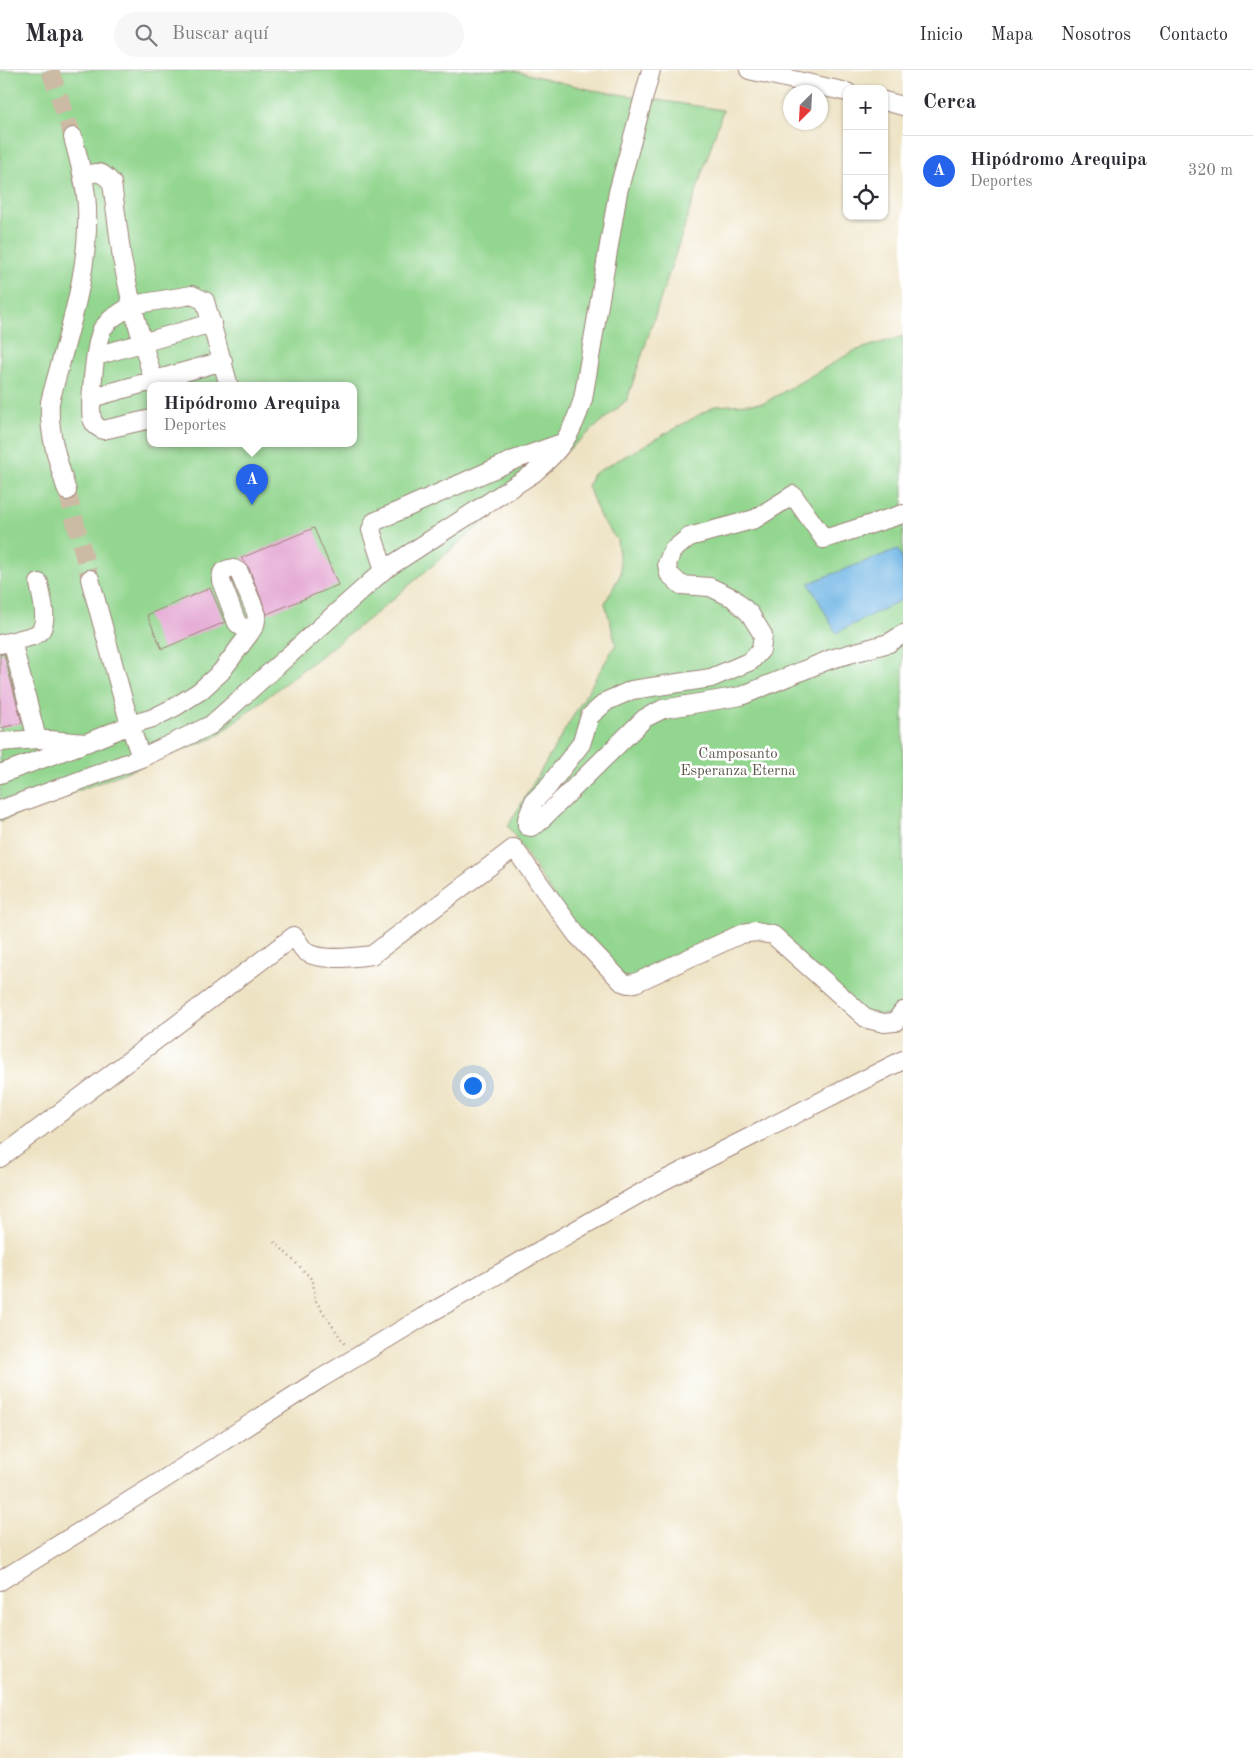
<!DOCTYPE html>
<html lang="es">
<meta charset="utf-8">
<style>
:root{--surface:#fff;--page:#f7f7f7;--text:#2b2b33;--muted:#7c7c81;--line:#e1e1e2;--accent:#2563eb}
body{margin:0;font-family:"Old Standard TT",serif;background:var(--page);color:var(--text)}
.controls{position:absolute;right:15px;top:15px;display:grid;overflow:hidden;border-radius:10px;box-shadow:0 1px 4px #0004}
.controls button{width:45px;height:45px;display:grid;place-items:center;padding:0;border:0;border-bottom:1px solid var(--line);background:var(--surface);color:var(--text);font:25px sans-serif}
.compass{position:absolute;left:783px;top:15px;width:45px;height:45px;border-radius:50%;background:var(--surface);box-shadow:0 1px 4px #0004;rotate:204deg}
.you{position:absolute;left:472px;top:1015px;width:18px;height:18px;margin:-12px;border:4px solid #fff;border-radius:50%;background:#1a73e8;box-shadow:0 0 0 8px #1a73e833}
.badge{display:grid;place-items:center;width:32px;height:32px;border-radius:50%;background:var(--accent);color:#fff;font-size:16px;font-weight:700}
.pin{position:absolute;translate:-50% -41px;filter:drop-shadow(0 1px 2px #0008)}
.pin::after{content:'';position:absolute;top:26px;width:18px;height:15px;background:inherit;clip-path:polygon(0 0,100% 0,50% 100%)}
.popup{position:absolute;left:147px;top:312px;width:210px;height:65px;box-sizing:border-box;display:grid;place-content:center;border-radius:10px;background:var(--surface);filter:drop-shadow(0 1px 4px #0005);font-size:16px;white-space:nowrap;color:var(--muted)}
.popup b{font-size:19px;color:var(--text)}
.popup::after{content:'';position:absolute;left:50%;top:100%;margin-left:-10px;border:10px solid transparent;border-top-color:var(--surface)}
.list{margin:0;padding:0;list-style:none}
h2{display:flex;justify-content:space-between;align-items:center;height:65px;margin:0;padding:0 20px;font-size:21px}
h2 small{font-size:16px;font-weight:400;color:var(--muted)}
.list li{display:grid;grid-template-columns:32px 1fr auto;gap:15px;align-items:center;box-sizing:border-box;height:70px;padding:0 20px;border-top:1px solid var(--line)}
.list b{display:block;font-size:19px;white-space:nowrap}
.list p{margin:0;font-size:16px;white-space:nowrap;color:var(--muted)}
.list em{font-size:16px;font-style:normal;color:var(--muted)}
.icon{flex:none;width:28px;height:28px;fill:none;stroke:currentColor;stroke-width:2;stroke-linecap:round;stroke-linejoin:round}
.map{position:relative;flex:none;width:903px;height:1688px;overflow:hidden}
header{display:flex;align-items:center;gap:30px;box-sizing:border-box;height:70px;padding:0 25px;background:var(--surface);border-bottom:1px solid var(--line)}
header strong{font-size:24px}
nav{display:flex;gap:28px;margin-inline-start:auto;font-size:18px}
.search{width:350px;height:45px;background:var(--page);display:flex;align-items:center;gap:12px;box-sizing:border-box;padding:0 18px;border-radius:28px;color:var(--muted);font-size:19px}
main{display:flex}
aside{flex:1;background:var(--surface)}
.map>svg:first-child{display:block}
.green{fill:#93d68f;stroke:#6e7a5d;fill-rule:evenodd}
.water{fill:#6fb5e5;stroke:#5c6a88}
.building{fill:#e5a9d4}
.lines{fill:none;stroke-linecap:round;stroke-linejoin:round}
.minor-tunnel{stroke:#ccbba4;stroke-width:18;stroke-dasharray:18 9;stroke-linecap:butt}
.minor-casing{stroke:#9c8076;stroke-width:20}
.path{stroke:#9c8076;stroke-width:2.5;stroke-dasharray:1 4;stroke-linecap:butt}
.minor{stroke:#fff;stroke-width:18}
.labels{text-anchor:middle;stroke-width:5;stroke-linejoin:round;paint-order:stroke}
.park-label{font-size:15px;fill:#605649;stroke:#fff}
</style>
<header>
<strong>Mapa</strong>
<div class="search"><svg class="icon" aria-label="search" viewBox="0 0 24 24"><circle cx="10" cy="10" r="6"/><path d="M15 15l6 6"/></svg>Buscar aquí</div>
<nav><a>Inicio</a><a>Mapa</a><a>Nosotros</a><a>Contacto</a></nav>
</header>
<main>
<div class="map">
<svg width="903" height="1688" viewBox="0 0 903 1688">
<rect width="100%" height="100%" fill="#fff"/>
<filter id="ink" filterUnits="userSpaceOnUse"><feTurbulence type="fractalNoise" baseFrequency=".02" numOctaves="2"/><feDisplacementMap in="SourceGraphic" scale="10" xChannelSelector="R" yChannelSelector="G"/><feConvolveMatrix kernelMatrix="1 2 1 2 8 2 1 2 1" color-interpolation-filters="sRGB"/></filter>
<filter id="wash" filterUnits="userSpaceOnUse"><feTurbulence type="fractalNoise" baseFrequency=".0096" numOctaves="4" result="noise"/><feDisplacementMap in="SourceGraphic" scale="20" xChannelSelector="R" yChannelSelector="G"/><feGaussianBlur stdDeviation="1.12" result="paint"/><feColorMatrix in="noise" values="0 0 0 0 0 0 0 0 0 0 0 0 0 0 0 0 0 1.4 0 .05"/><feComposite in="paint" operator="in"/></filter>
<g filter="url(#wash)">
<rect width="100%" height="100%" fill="#ede2c2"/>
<path class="green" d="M 0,0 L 511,0 L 592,20 L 723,40 L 627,330 L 380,540 L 214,668 L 0,751 ZM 151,316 L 353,316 L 353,374 L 151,374 Z
M 903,266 L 903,855 L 901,862 L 903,881 L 903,928 L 893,945 L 869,946 L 770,858 L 632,909 L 624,907 L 566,844 L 508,756 L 616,574 L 605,533 L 621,503 L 617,470 L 600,447 L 588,416 L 593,404 L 715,336 L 764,333 L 854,281 Z"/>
<path class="water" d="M 898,479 L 903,490 L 903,529 L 836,563 L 809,513 Z"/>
<g id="blocks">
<path class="building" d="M 314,458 L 338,515 L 267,544 L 249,498 L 241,488 Z
M 210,518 L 225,552 L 162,579 L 147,545 Z
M 0,584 L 4,584 L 22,653 L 0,658 Z"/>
</g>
</g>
<g filter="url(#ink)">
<use href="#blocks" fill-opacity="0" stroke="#9c8076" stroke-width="1"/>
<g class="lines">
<path class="minor-tunnel" d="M 50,0 L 73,67
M 67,421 L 90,509"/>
<g class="minor-casing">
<path id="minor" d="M 749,0 L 847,22
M 884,31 L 903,36
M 83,106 C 97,101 102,101 112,113 L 122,189 L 132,235 L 155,316
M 96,286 L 212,253
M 91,328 L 223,291
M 151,349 L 103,360 C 98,358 94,355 92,349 C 89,335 95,280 100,265 L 102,259 L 111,249 L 132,235 L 192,225 L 205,231 L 229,316
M 67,421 C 58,391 48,363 50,332 C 66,269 90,204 87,138 C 86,114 79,91 73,67
M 903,444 L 824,469 L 793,425 L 755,449 L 689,467 L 672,481 L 667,494 L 669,504 L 681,515 L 710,517 L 733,528 L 750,544 L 763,565 L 761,580 L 751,591 L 711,608 L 632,620 L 607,631 L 590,646 L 581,674 L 547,718 L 534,731 L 527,749 L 527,756 L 531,757 L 537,754 L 645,648 L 663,639 L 741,626 L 831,589 L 889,573 L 903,564
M 384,500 L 371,460 L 374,452 L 514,390 L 562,373
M 90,509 L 130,655 L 141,688
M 12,571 L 37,669
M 0,574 C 11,571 24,569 35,565 C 52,558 41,527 39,513
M 0,672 L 37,669 L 86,673 L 130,655 L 153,648 L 175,637 L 200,621 L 221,602 L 250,563 L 255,555 L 257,545 L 239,502 C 233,497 227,498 222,503 L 221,511 L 237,553 L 250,563
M 0,704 L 80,675
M 0,740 L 141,688 L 211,655 L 384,500 L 534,403 C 562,379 572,364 583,329 L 618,122 L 651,0
M 0,1088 L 294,866 C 298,871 302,879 306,882 C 321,892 355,887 372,885 L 514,778 L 576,864 L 622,912 L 628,914 L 635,913 L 741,864 L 756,862 L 773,865 L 867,949 L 884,953 L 895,952 L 903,941
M 0,1511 L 155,1415 L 320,1309 L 423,1247 L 653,1116 L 903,990"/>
</g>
<path class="path" d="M 275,1172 L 308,1205 L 313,1211 L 315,1230 L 346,1276"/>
<use href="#minor" class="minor"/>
</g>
</g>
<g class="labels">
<g class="park-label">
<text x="738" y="688">Camposanto<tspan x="738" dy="17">Esperanza Eterna</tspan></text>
</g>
</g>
</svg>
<div class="controls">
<button>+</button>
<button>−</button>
<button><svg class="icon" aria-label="locate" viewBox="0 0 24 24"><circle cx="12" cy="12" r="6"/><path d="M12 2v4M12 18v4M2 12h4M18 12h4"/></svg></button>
</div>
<svg class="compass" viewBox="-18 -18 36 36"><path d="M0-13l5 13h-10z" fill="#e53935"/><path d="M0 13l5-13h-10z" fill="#7c7c81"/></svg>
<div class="you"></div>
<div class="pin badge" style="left:252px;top:435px">A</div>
<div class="popup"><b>Hipódromo Arequipa</b>Deportes</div>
</div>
<aside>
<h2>Cerca<small></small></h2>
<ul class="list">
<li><span class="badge">A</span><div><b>Hipódromo Arequipa</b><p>Deportes</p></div><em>320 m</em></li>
</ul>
</aside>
</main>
